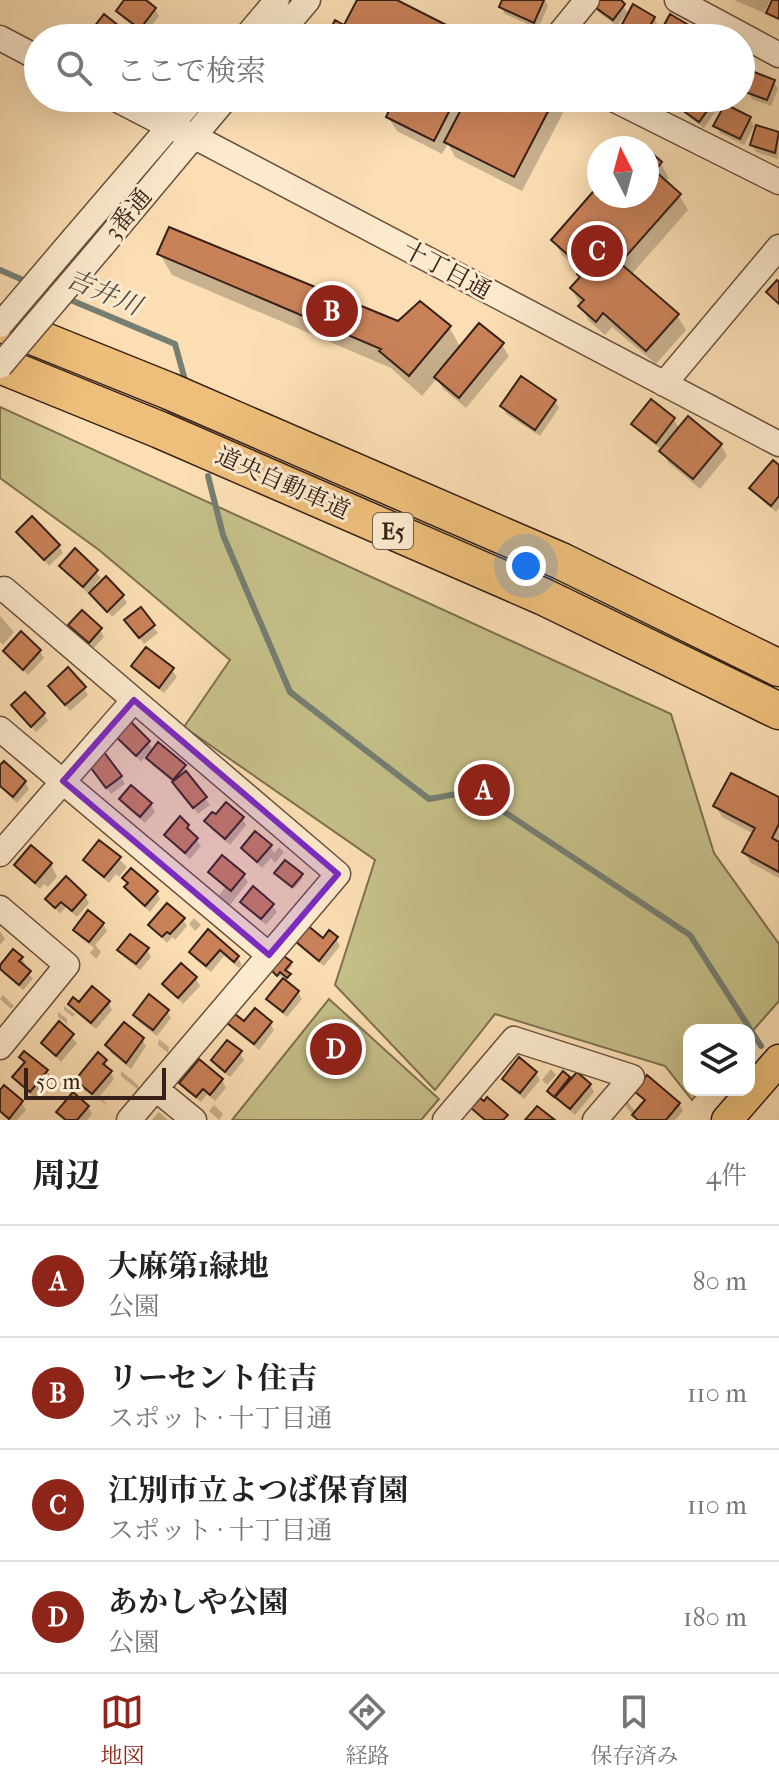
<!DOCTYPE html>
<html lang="ja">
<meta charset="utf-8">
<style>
:root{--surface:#fff;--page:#f6f6f6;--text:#222;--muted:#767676;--line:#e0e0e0;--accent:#8f2418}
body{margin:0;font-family:"IM FELL French Canon","Noto Serif JP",serif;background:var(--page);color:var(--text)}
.controls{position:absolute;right:24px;bottom:24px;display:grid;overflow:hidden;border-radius:16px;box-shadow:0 8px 32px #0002}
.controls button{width:72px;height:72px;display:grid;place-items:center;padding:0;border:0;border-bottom:2px solid var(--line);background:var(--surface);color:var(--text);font:40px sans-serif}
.compass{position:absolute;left:587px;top:136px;width:72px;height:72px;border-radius:50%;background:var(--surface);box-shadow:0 8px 32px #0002;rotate:354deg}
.scale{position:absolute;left:24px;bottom:20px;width:142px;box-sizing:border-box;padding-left:8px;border:4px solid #372017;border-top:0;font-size:22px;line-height:28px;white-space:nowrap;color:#372017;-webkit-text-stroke:6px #fceace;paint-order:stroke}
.you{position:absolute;left:526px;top:566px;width:28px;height:28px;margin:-20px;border:6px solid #fff;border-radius:50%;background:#1a73e8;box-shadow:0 0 0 12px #1a73e833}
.badge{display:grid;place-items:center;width:52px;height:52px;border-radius:50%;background:var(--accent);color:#fff;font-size:26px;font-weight:700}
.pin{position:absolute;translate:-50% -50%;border:4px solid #fff;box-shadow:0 2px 8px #0006}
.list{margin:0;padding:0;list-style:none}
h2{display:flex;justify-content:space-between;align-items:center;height:104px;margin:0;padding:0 32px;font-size:34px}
h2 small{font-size:26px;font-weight:400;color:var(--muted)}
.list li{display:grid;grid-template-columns:52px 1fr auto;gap:24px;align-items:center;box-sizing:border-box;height:112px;padding:0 32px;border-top:2px solid var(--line)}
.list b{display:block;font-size:30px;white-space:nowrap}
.list p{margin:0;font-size:26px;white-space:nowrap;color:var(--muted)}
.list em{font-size:26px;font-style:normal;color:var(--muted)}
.icon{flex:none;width:44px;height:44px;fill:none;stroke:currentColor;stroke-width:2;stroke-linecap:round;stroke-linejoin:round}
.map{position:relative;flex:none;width:779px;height:1120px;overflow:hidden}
.search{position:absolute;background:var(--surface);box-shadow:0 8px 32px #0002;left:24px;right:24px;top:24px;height:88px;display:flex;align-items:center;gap:20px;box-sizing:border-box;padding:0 28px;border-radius:44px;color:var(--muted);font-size:30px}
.sheet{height:552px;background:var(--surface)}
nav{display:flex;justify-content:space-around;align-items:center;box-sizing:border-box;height:112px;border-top:2px solid var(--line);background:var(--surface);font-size:22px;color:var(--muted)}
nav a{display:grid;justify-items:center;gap:4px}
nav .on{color:var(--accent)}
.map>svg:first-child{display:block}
.green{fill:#c5bf88;stroke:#7e7050;stroke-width:2}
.shadow{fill:#0003}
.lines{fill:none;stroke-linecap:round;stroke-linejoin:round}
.stream{stroke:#757e72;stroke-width:6}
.building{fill:#c98158;stroke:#372017;stroke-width:2}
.minor-casing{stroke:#68503e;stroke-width:27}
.major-casing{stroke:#372017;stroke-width:33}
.highway-casing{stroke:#372017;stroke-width:39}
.minor{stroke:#fceace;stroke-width:24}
.major{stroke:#eebf7a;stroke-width:30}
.highway{stroke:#eebf7a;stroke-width:36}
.minor-bridge-casing{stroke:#68503e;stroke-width:27;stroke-linecap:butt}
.minor-bridge{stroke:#fceace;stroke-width:24}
.marked{fill:#7b2cbf;fill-opacity:0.2;stroke:#7b2cbf;stroke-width:6;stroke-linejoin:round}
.labels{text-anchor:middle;stroke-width:6;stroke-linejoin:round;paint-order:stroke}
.shield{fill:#fceace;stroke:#725d4e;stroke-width:2}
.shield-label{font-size:22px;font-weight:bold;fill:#372017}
.street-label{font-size:24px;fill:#372017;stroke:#fceace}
.water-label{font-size:26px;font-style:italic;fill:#564f45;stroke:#fceace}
</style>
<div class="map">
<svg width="779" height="1120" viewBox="0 0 779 1120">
<rect width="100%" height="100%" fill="#fbdeb3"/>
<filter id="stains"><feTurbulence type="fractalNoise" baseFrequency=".0025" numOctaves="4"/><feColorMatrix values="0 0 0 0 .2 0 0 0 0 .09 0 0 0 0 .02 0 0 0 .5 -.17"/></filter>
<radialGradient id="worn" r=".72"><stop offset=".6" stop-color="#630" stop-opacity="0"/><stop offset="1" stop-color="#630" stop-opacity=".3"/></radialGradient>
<path class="green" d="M 0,407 L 671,714 L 714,853 L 779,944 L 779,1001 L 749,1035 L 749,1030 L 689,1030 L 689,1090 L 701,1090 L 692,1100 L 665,1066 L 495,1014 L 435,1090 L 335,985 L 375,860 L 184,727 L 230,660 L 99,550 L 0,478 Z
M 329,999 L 439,1099 L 421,1120 L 232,1120 Z"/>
<path class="shadow" d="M 127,0 L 143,0 L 155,9 L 159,16 L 144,35 L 123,18 L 118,11 Z
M 504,0 L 545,0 L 548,6 L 538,29 L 505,14 L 501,7 Z
M 617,0 L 629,14 L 627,13 L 617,26 L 598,12 L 594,5 Z
M 734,0 L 770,0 L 764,13 Z
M 654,18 L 658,25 L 650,38 L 632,38 L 622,28 Z
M 117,27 L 121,34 L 118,38 L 90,38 Z
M 691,28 L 696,38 L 659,38 Z
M 741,63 L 750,73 L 742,90 L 741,90 Z
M 774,82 L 778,89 L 771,106 L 752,99 L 748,91 Z
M 362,98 L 554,98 L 563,113 L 522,191 L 455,157 L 448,144 L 442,154 L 397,131 L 388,117 L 390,113 Z
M 661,98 L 710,98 L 718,108 L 704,128 L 689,117 L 684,108 L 680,113 Z
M 750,119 L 754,126 L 744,145 L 720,133 L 716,126 Z
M 757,127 L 779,134 L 778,159 L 756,152 L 752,145 Z
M 647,152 L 661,164 L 669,178 L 665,183 L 679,195 L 688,210 L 631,275 L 677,315 L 686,330 L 656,364 L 612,327 L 605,335 L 589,321 L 572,289 L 581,278 L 582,272 L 562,255 L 553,240 L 599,188 L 599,196 L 647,196 Z
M 160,254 L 398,323 L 449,327 L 461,348 L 502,345 L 509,356 L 466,408 L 443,389 L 437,378 L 422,396 L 391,368 L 172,275 Z
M 555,401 L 559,408 L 540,436 L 506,414 L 502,406 Z
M 673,419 L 680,429 L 721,445 L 727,456 L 700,489 L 668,462 L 662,450 L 638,431 L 634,424 Z
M 779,468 L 779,508 L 776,512 L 756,495 L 752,488 Z
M 19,532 L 59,546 L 63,553 L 49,566 Z
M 75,551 L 101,578 L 94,585 L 123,596 L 127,603 L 112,617 L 90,590 L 87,593 L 62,566 Z
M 141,610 L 158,633 L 144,644 L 131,627 Z
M 0,616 L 14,632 L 3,645 L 0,642 Z
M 71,625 L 100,630 L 104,637 L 93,649 Z
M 5,651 L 40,651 L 44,658 L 28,675 Z
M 134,666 L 172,670 L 177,677 L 164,693 L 138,673 Z
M 50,686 L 84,688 L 88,695 L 70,711 Z
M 13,706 L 44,714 L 48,721 L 36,732 Z
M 115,734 L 148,742 L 154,751 L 184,766 L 188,773 L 187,775 L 210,805 L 198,814 L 174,783 L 152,765 L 147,755 L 141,762 Z
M 0,768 L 25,782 L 29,789 L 17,803 L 0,787 Z
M 95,772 L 121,777 L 125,784 L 111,794 Z
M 121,799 L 151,804 L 155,812 L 145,823 L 125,806 Z
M 779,800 L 779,878 L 751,863 L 744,852 L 754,834 L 722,817 L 716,806 Z
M 242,818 L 246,825 L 230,845 L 211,829 L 207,822 Z
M 188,826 L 201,846 L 190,859 L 171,842 L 166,835 Z
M 270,846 L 274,853 L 279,847 L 284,852 L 275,863 L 271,858 L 262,868 L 243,849 Z
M 119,859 L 127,867 L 119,877 L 116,874 L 109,883 L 90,867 L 86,860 Z
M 51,864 L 57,877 L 48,887 L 44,884 L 40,889 L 21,872 L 16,865 Z
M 210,873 L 243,875 L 248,882 L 230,905 L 219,895 L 225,888 Z
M 278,876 L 301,876 L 303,878 L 294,889 Z
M 124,878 L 156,892 L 160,899 L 150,912 L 131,895 Z
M 85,896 L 89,903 L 77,917 L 66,907 L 60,914 L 48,900 Z
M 243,902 L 272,905 L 277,912 L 266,925 L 247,909 Z
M 194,918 L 201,925 L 195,931 L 189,924 Z
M 183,919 L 187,926 L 175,940 L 172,937 L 167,943 L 150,925 Z
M 103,924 L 107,931 L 95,945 L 101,952 L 96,959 L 90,953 L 94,948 L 80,937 L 76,930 Z
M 0,931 L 5,939 L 0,945 Z
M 208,932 L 238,958 L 242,965 L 239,968 L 224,956 L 211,972 L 195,959 L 191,952 Z
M 336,939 L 340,946 L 324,966 L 301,948 L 297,941 Z
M 120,950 L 147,950 L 151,957 L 140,970 L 124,957 Z
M 14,951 L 22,958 L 26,965 L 24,968 L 33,979 L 23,990 L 4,974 L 0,967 Z
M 290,964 L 292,966 L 286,973 L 290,980 L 283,974 L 280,977 L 273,971 Z
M 196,979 L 200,986 L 183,1004 L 164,984 Z
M 298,992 L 302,999 L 287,1017 L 273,1006 L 269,999 Z
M 3,995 L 14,1006 L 11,1009 L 0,999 Z
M 108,1002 L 112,1010 L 96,1029 L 76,1013 L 70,1004 Z
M 64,1006 L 75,1014 L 73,1017 L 64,1010 Z
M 167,1011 L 171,1018 L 157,1036 L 139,1022 L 135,1015 Z
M 58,1012 L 67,1019 L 67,1024 L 58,1017 Z
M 230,1023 L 270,1023 L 274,1030 L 259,1050 L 234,1030 Z
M 59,1024 L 77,1043 L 61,1062 L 43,1043 Z
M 142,1039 L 146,1046 L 131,1069 L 111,1053 L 107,1046 Z
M 159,1039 L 169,1047 L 168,1053 L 158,1045 Z
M 240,1053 L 244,1060 L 230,1077 L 217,1067 L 213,1060 Z
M 21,1057 L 47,1071 L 51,1078 L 35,1098 L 19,1085 L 15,1078 L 25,1064 Z
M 105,1061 L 114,1079 L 100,1096 L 108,1106 L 82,1087 L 77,1080 Z
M 199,1062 L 222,1080 L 226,1088 L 215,1101 L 207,1094 L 201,1102 L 185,1090 L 181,1083 Z
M 551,1069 L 556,1075 L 547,1085 L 542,1080 Z
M 121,1071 L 138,1085 L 138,1090 L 121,1076 Z
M 536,1073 L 540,1080 L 524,1099 L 509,1086 L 504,1079 Z
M 569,1078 L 571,1082 L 590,1085 L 594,1092 L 575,1115 L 551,1094 Z
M 4,1088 L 22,1103 L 26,1110 L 17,1120 L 9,1120 L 0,1113 L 0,1093 Z
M 636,1091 L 679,1104 L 683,1111 L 675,1120 L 637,1120 L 623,1103 L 626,1100 L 637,1113 L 645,1102 Z
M 214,1105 L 223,1114 L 219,1120 L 209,1111 Z
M 88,1107 L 92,1114 L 87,1120 L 63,1120 L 59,1112 Z
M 159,1112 L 168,1120 L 152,1120 Z"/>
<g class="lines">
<path class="stream" d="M 0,270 L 30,283
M 66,298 L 175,344 L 185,380
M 208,476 L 223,535 L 290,692 L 429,799 L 473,791 L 690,935 L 761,1046"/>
</g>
<path class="building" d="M 124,0 L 146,0 L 156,8 L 140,29 L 116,11 Z
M 357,0 L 397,0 L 472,38 L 332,38 L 327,35 L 335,20 L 344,25 Z
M 502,0 L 544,0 L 534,23 L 499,7 Z
M 595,0 L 621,0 L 625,4 L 613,20 L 592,5 Z
M 772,0 L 779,0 L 779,19 L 766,13 Z
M 633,4 L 655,17 L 643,38 L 637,38 L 620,28 Z
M 104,14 L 119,26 L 109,38 L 90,38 L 87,36 Z
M 670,14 L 692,27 L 686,38 L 657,38 Z
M 578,21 L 597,35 L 595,38 L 566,38 Z
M 754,72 L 775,80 L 767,100 L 745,92 Z
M 380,98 L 456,98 L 434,141 L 386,117 L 392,104 Z
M 467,98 L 555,98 L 514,177 L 444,142 Z
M 691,98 L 715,100 L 699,122 L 682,110 Z
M 725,104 L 751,117 L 740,139 L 713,126 Z
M 756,125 L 779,132 L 775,153 L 750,145 Z
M 647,149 L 662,162 L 655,171 L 681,194 L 620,263 L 679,314 L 646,351 L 603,313 L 596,322 L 578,306 L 584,300 L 570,288 L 580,277 L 577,274 L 583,268 L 551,240 L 599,185 L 599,196 L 647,196 Z
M 169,227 L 398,321 L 420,301 L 451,326 L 409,376 L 379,351 L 381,349 L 157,254 Z
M 777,280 L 779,282 L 779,304 L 766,292 Z
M 479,323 L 504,343 L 459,398 L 434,377 Z
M 521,376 L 556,400 L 535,430 L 500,406 Z
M 651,399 L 675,418 L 656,443 L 631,424 Z
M 688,416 L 722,444 L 693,479 L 659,451 Z
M 773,460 L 779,465 L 779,496 L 771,506 L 749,488 Z
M 32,516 L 60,545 L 44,560 L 16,532 Z
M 75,548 L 98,570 L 83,587 L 59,566 Z
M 106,576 L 124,595 L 107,612 L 89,593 Z
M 141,607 L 155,625 L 139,638 L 124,620 Z
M 82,610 L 102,628 L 89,643 L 68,625 Z
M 21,631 L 41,650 L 23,670 L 3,651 Z
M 146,647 L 174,668 L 159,688 L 131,666 Z
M 68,667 L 86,687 L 65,705 L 48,686 Z
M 25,692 L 45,713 L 31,727 L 11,705 Z
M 127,718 L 150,741 L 136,756 L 112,733 Z
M 158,742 L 186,765 L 173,780 L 146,758 Z
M 104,752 L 122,776 L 106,788 L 88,764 Z
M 4,761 L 26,781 L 13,797 L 0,786 L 0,765 Z
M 186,771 L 207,797 L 193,808 L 172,782 Z
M 731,773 L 779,797 L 779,824 L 772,838 L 779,842 L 779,872 L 742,852 L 755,828 L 713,806 Z
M 131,785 L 152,803 L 140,817 L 119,799 Z
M 226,802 L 244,817 L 225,839 L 204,821 L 212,812 L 216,814 Z
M 180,816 L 189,825 L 187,828 L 198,838 L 185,853 L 164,835 Z
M 255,831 L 272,845 L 257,862 L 241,848 Z
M 99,840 L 121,857 L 104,877 L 83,860 Z
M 31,845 L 52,863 L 35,883 L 14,865 Z
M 222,855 L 245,874 L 231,891 L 208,872 Z
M 285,860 L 303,874 L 292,887 L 274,873 Z
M 131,868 L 158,891 L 145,906 L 124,887 L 128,883 L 122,878 Z
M 66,876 L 86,895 L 72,911 L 61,902 L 55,908 L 45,899 Z
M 253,886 L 274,904 L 261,919 L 240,902 Z
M 167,903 L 185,918 L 170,934 L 167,932 L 162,937 L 148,925 Z
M 88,910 L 104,923 L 89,942 L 73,930 Z
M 307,925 L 323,938 L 329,930 L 338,937 L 319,961 L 295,941 Z
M 208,929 L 239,956 L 234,962 L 220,950 L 206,966 L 189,952 Z
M 130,934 L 149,948 L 136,964 L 117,950 Z
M 13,949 L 23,957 L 19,961 L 31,971 L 19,985 L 0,969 L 0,965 Z
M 281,954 L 292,962 L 285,970 L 291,974 L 287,978 L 280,972 L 277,976 L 269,968 Z
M 181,963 L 197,977 L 178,998 L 162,984 Z
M 283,978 L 299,991 L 283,1012 L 266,999 Z
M 92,986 L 110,1001 L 91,1023 L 68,1004 L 73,997 L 79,1002 Z
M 149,994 L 169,1010 L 153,1030 L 133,1015 Z
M 255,1008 L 272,1022 L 254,1044 L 227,1023 L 235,1014 L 244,1021 Z
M 59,1021 L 74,1034 L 56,1056 L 41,1043 Z
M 124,1022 L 144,1038 L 126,1063 L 105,1045 Z
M 227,1040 L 242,1051 L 225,1072 L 211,1060 Z
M 24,1051 L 48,1070 L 30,1092 L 12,1077 L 25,1062 L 19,1057 Z
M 98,1052 L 107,1060 L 103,1064 L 112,1071 L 92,1094 L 75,1080 Z
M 519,1057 L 537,1072 L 520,1093 L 502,1079 Z
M 199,1059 L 223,1079 L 210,1095 L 203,1089 L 196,1097 L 179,1083 Z
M 563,1071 L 570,1077 L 554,1097 L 547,1091 Z
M 577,1072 L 591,1084 L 570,1109 L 555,1097 Z
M 647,1075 L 680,1103 L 666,1120 L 638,1120 L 632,1115 L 645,1100 L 634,1091 Z
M 4,1085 L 23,1101 L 9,1119 L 0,1111 L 0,1090 Z
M 73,1092 L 89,1106 L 77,1120 L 66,1120 L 56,1112 Z
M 487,1097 L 508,1115 L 503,1120 L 485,1120 L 471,1108 L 480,1098 L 484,1101 Z
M 537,1106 L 555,1120 L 525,1120 Z"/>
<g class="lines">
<g class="minor-casing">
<path id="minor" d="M 677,0 L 779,55
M 0,38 L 38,58
M 245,38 L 277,0
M 276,38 L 308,0
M 556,38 L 587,0
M 114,98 L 170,127 L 193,136 L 779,444
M 611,98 L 779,182
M 74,238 L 194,98
M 102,246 L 226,98
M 664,384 L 779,247
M 0,590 L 4,589 L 338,874 L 129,1120
M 0,729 L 269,955
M 0,854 L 134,700
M 0,908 L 67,965 L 0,1047
M 156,1089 L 194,1120
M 445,1120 L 514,1039 L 632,1077 L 595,1120"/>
</g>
<g class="major-casing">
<path id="major" d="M 727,1120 L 779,1060"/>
</g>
<g class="highway-casing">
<path id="highway" d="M 0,323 L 169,391 L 561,561 L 779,668
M 0,365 L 160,430 L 544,597 L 779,711"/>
</g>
<use href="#minor" class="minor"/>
<use href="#major" class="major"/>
<use href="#highway" class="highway"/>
<g class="minor-bridge-casing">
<path id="minor-bridge" d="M 0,325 L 74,238
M 0,366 L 102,246"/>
</g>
<use href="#minor-bridge" class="minor-bridge"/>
</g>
<path class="marked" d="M 134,700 L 338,874 L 269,955 L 63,781 Z"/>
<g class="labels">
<rect class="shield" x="373" y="513" width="40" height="36" rx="6"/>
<g class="shield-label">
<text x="393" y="539">E5</text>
</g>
<g class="street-label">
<text transform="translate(128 214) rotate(-50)" y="8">3番通</text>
<text transform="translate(447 270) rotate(28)" y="8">十丁目通</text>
<text transform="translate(283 483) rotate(24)" y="8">道央自動車道</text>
</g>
<g class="water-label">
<text transform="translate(104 292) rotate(23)" y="9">吉井川</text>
</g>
</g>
<rect width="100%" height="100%" filter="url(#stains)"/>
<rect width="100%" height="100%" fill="url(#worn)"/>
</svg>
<div class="controls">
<button><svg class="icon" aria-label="layers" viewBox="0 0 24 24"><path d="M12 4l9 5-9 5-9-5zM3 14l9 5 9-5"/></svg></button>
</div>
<svg class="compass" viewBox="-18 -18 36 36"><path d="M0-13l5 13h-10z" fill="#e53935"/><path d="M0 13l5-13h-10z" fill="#767676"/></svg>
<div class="scale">50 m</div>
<div class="you"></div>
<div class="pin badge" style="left:484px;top:790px">A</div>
<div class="pin badge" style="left:332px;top:311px">B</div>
<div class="pin badge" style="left:597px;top:251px">C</div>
<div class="pin badge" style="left:336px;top:1049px">D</div>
<div class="search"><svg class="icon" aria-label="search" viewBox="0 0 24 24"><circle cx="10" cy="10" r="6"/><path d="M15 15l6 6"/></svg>ここで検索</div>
</div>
<section class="sheet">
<h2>周辺<small>4件</small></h2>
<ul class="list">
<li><span class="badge">A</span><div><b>大麻第1緑地</b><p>公園</p></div><em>80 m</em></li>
<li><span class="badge">B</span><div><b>リーセント住吉</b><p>スポット · 十丁目通</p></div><em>110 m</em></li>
<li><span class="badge">C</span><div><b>江別市立よつば保育園</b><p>スポット · 十丁目通</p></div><em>110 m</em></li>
<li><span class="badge">D</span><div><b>あかしや公園</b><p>公園</p></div><em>180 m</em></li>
</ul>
</section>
<nav>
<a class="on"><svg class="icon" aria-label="map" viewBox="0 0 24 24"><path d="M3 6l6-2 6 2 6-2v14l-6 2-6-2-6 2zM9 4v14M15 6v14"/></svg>地図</a>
<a><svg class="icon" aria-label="directions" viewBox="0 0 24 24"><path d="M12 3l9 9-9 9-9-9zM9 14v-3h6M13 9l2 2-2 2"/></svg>経路</a>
<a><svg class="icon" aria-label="saved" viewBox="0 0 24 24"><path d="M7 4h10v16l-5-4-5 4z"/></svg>保存済み</a>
</nav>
